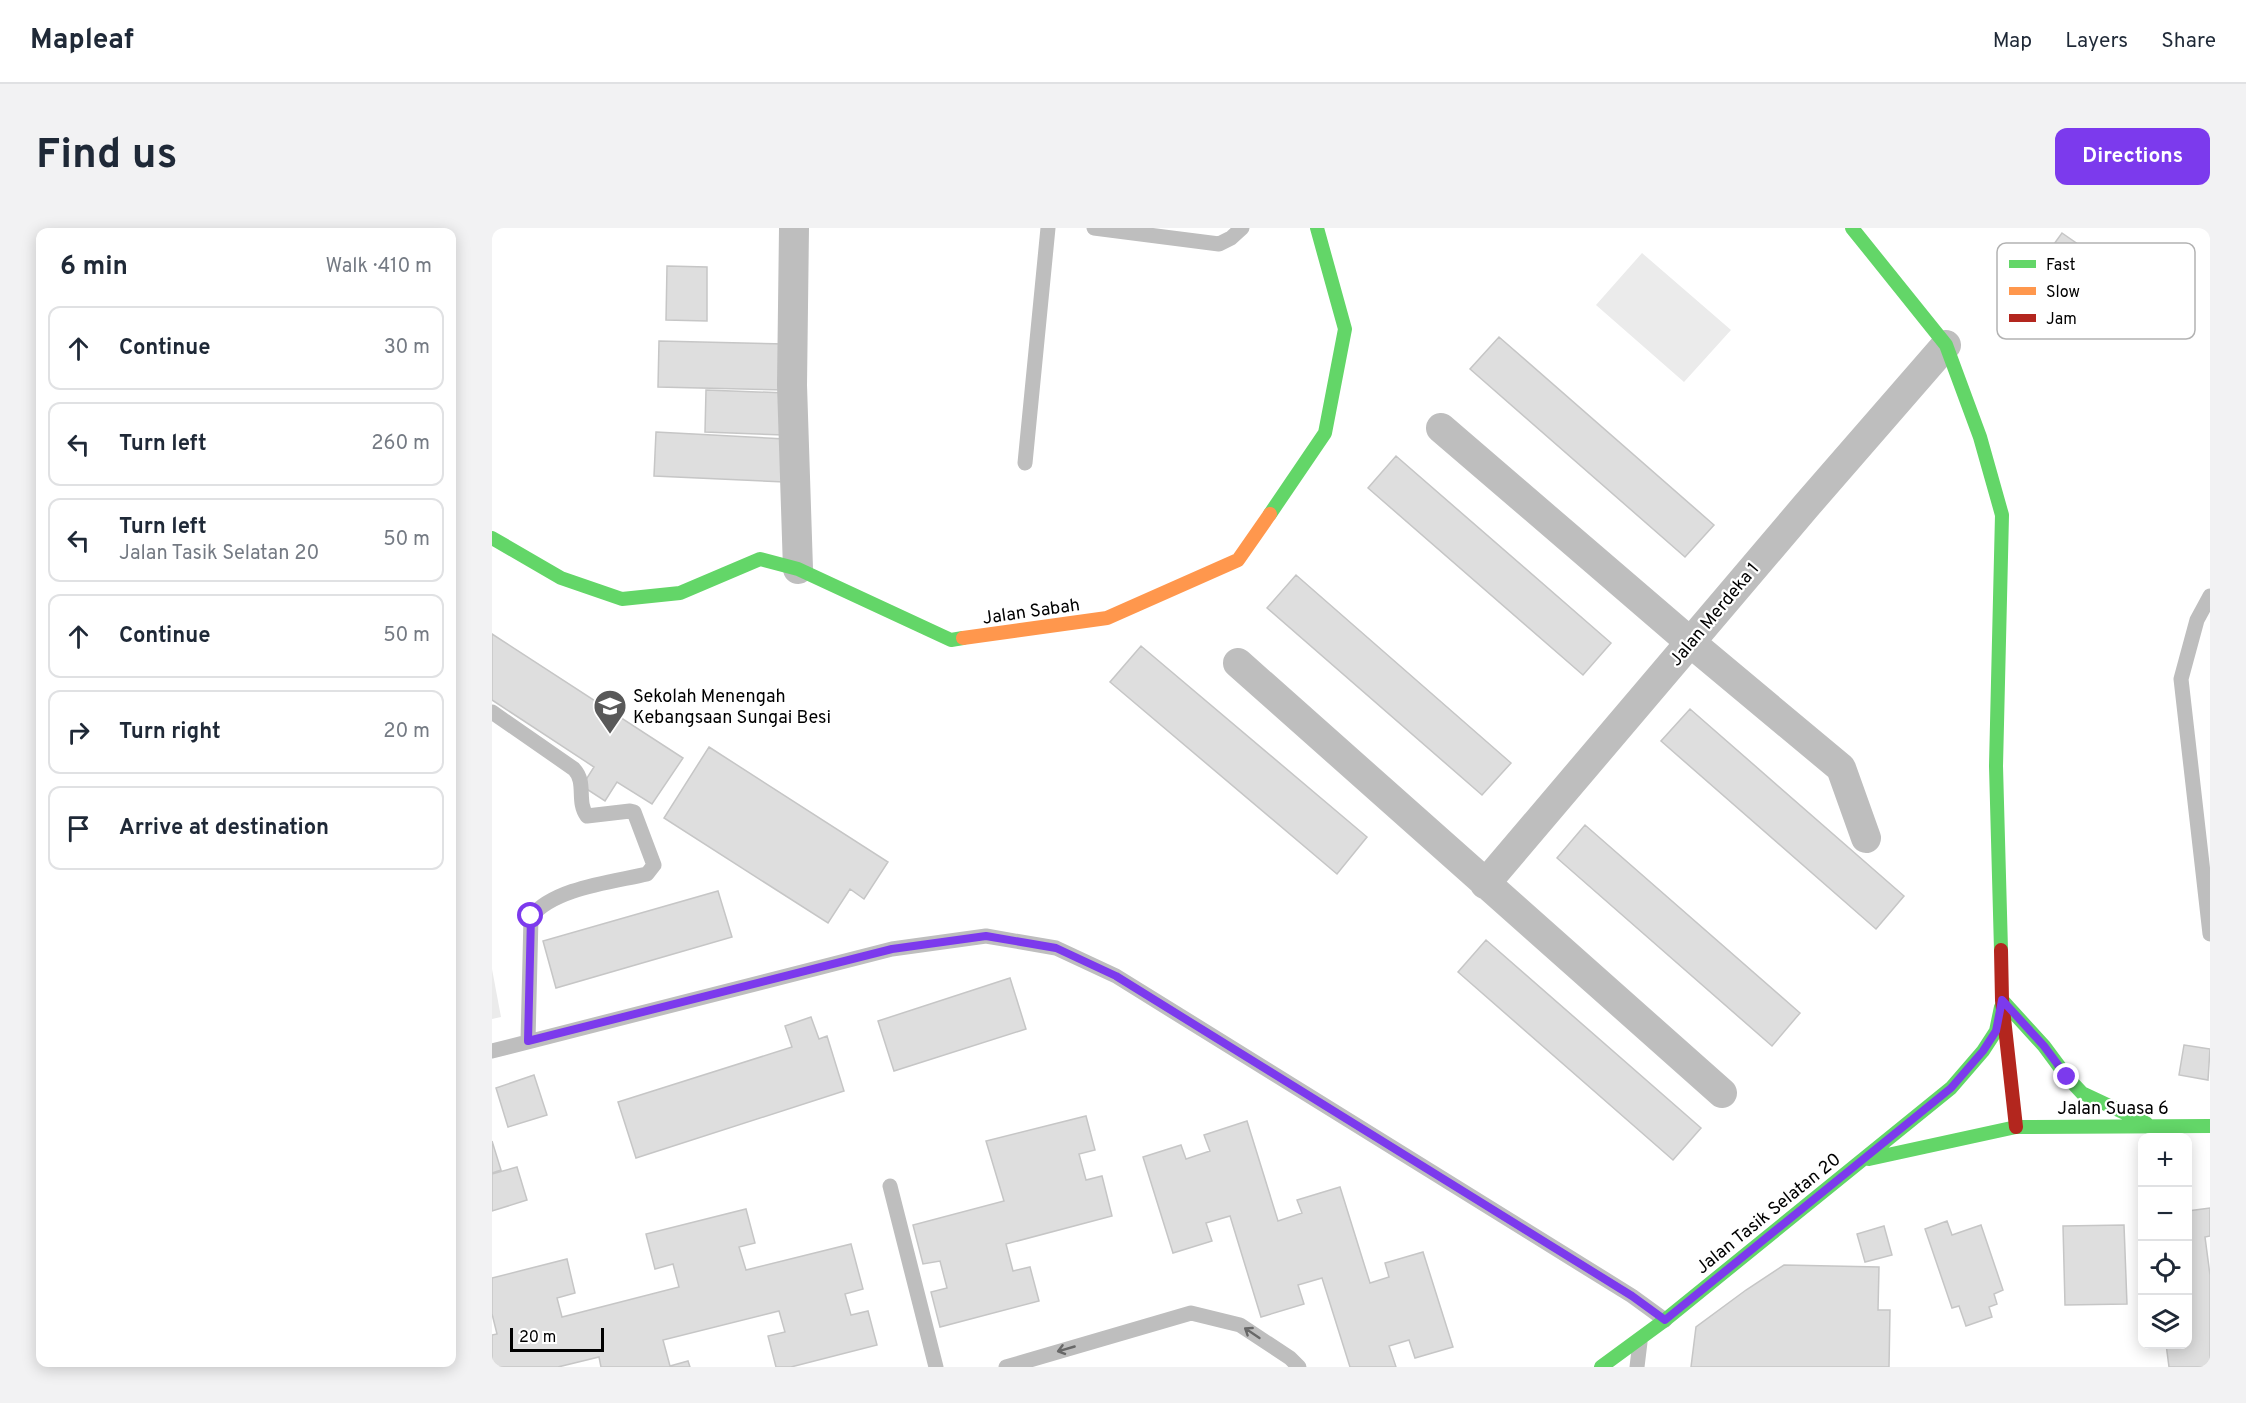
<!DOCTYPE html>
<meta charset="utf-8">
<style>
:root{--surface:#fff;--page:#f2f2f3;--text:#1f2937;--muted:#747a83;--line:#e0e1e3;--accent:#7c3aed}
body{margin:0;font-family:Overpass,sans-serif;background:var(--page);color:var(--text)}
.controls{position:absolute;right:18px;bottom:18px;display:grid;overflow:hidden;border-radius:12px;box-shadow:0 3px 15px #0003}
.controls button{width:54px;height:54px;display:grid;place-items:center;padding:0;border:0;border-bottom:2px solid var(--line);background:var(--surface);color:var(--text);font:30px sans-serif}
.scale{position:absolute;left:18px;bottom:15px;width:94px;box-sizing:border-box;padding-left:6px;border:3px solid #000;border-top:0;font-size:16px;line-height:21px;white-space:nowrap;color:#000;-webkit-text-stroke:4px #fff;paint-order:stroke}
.stop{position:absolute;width:18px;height:18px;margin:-14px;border:4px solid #7c3aed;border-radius:50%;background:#fff}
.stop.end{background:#7c3aed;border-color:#fff;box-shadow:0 2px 6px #0008}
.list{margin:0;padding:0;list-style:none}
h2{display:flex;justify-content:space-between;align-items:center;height:78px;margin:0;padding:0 24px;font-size:26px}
h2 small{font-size:20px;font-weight:400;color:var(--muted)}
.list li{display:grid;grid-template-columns:39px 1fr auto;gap:18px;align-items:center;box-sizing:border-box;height:84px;margin:0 12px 12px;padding:0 12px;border:2px solid var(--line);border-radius:12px}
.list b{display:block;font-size:22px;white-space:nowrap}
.list p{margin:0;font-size:20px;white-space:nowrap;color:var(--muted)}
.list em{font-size:20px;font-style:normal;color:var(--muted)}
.icon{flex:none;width:33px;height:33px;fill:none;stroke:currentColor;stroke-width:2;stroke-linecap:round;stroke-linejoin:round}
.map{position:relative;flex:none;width:1718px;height:1139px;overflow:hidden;border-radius:12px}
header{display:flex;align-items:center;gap:36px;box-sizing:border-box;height:84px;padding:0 30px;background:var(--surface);border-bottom:2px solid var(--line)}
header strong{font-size:28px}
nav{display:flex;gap:33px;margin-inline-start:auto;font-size:21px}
.intro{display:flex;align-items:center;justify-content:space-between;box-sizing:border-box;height:144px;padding:0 36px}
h1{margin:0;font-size:42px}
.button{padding:15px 27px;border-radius:12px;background:var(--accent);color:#fff;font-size:21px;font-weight:700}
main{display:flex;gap:36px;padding:0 36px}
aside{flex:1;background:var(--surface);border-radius:12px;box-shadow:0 3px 15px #0003}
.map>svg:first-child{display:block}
.green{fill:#ebebeb}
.building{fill:#dedede;stroke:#c6c6c6;stroke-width:1.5}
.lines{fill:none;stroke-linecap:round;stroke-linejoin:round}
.lane{stroke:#bebebe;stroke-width:15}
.street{stroke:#bebebe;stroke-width:30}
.fast{stroke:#63d668;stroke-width:14}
.slow{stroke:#ff974d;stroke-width:14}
.jam{stroke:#b3261e;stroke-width:14}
.oneway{stroke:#686868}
.route{stroke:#7c3aed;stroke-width:8}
.labels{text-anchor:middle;stroke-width:4.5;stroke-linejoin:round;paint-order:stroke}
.street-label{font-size:18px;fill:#000;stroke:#fff}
.poi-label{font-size:18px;fill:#000;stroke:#fff;text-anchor:start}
.key{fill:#fff;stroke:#b2b2b2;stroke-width:1.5}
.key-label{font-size:16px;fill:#000}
</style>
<header>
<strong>Mapleaf</strong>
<nav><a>Map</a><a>Layers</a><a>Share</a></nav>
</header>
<div class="intro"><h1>Find us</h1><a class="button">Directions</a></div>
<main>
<aside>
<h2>6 min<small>Walk · 410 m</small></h2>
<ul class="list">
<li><svg class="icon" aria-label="ahead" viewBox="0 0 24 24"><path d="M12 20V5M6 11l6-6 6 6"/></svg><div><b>Continue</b></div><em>30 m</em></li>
<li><svg class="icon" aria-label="left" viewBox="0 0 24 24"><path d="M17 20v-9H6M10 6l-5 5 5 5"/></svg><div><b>Turn left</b></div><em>260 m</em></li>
<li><svg class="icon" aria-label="left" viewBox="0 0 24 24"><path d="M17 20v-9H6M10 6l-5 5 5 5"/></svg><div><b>Turn left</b><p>Jalan Tasik Selatan 20</p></div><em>50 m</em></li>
<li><svg class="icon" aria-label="ahead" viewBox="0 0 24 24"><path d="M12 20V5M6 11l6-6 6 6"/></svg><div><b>Continue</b></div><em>50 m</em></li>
<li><svg class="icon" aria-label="right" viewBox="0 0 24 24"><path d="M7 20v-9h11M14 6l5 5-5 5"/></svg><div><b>Turn right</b></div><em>20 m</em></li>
<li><svg class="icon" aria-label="arrive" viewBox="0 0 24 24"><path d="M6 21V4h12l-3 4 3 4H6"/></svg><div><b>Arrive at destination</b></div></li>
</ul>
</aside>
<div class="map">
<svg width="1718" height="1139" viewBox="0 0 1718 1139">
<rect width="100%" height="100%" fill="#fff"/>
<path class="green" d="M 1150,25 L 1239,102 L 1192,154 L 1104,77 Z
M 0,741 L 9,789 L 0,791 Z"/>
<path class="building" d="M 1570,5 L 1590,19 L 1541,85 L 1522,71 Z
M 175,38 L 215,39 L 215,93 L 174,92 Z
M 1007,109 L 1222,297 L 1193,329 L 978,141 Z
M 167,113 L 294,116 L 293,162 L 166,159 Z
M 214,162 L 294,165 L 292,207 L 213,204 Z
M 164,204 L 293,211 L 292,254 L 162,248 Z
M 904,228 L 1119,415 L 1091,447 L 876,260 Z
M 804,347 L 1019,535 L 990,567 L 775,380 Z
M 0,406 L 191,530 L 160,576 L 125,554 L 113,573 L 90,558 L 102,539 L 0,472 Z
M 649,418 L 875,609 L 845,646 L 618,454 Z
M 1198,481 L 1412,668 L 1384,701 L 1169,513 Z
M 217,519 L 396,634 L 372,671 L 358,661 L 336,695 L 172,590 Z
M 1093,597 L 1308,785 L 1280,818 L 1065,630 Z
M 226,663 L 240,709 L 64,760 L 51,713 Z
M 994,712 L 1209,900 L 1181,932 L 966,744 Z
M 518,750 L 534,801 L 402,843 L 386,793 Z
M 319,789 L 327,811 L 335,808 L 352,863 L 144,930 L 126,874 L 300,819 L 293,798 Z
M 1692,817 L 1718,821 L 1716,852 L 1687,847 Z
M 42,847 L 55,887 L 16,899 L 4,860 Z
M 594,888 L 603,922 L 587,926 L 594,952 L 610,948 L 620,988 L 514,1016 L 521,1043 L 538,1039 L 547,1073 L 448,1099 L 439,1064 L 455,1060 L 448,1033 L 431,1036 L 421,997 L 512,973 L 494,913 Z
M 755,893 L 786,993 L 810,985 L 805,972 L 848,959 L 878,1055 L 897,1049 L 893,1035 L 931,1024 L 961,1119 L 923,1130 L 917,1112 L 897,1118 L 904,1139 L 858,1139 L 830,1050 L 806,1057 L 812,1076 L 769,1089 L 738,988 L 714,995 L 720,1013 L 681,1025 L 651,929 L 689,917 L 694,931 L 718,923 L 712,907 Z
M 0,913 L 9,942 L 0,945 Z
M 25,939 L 35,972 L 0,983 L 0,946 Z
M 1718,980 L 1718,1008 L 1713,1009 L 1718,1047 L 1718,1139 L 1677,1139 L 1674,1116 L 1696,1116 L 1696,983 Z
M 254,981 L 263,1015 L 247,1019 L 254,1042 L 359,1016 L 371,1061 L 353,1066 L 359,1087 L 376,1083 L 385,1117 L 299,1139 L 284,1139 L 276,1108 L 293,1104 L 287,1083 L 171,1112 L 178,1138 L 196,1133 L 198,1139 L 109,1139 L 107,1129 L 66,1139 L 0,1139 L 0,1107 L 5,1106 L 0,1086 L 0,1050 L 75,1031 L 83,1065 L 65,1070 L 70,1089 L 187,1059 L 181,1036 L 163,1041 L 154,1006 Z
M 1455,993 L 1460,1007 L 1489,997 L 1511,1062 L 1502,1066 L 1505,1076 L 1497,1079 L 1500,1089 L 1474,1098 L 1467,1078 L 1460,1080 L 1433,1001 Z
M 1632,997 L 1635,1076 L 1573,1077 L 1571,998 Z
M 1392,998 L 1400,1027 L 1373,1034 L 1365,1006 Z
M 1292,1037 L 1387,1039 L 1386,1082 L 1398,1082 L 1397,1139 L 1199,1139 L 1204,1099 L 1254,1062 Z"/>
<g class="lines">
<path class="lane" d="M 602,0 L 727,16 L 739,10 L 750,0
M 533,235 L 556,0
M 1718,368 L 1705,392 L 1689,451 L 1718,706
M 0,484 L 82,541 C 95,555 84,573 95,588 L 138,583 L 142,584 L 162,637 L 155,646 C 121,654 61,660 39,689 L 36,813
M 0,823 L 400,721 L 494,708 L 564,720 L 624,748 L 1140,1068 L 1173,1092
M 398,958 L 444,1139
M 514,1139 L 699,1085 L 748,1097 L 798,1130 L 807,1139
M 1145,1139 L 1148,1114"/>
<path class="street" d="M 302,0 L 300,157 L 306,341
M 949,200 L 1198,414 L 1349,540 L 1374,610
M 746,435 L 1230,865
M 993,656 L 1314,278 L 1454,117"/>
<path class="fast" d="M 1360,0 L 1454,117 L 1488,209 L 1510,287 L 1504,538 L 1509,722
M 778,286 L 833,205 L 853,101 L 825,0
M 0,310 L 69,350 L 130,371 L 188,365 L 268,331 L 306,341 L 459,412 L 471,410
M 1510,772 L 1552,818 L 1575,849 L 1590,865 L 1654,895
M 1377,931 L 1524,899 L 1718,898
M 1109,1139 L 1173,1092 L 1459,860 L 1491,823 L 1504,803 L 1509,779"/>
<path class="slow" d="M 471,410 L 615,390 L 746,332 L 778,286"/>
<path class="jam" d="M 1509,722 L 1510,772 L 1524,899"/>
</g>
<defs><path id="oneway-shaft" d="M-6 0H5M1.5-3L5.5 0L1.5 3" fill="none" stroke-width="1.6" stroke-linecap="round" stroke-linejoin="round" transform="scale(1.5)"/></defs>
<g class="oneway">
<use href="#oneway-shaft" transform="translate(760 1105) rotate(-146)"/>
<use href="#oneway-shaft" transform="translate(574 1121) rotate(164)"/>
</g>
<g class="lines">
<path class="route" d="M 39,688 L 36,813 L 400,721 L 494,708 L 564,720 L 624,748 L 1140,1068 L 1173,1092 L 1459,860 L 1491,823 L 1504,803 L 1510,772 L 1552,818 L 1575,849"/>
</g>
<defs>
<g id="school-pin" transform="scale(1.725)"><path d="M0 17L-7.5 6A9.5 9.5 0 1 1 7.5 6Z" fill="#595959" stroke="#fff"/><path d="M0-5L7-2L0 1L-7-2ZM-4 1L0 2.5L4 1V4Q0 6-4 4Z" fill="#fff"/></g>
</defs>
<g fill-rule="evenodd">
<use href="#school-pin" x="118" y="478"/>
</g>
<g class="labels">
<g class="street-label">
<text transform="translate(539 383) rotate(-8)" y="6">Jalan Sabah</text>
<text transform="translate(1222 386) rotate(-50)" y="6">Jalan Merdeka 1</text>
<text x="1621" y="886">Jalan Suasa 6</text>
<text transform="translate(1276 985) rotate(-39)" y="6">Jalan Tasik Selatan 20</text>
</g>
<g class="poi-label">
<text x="141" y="474">Sekolah Menengah<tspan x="141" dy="21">Kebangsaan Sungai Besi</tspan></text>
</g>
</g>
<rect x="1505" y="15" width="198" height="96" rx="9" class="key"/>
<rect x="1517" y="32" width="27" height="8" fill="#63d668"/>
<rect x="1517" y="59" width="27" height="8" fill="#ff974d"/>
<rect x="1517" y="86" width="27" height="8" fill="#b3261e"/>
<g class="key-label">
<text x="1554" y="42">Fast</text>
<text x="1554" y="69">Slow</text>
<text x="1554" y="96">Jam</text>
</g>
</svg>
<div class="controls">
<button>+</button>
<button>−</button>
<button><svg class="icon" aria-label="locate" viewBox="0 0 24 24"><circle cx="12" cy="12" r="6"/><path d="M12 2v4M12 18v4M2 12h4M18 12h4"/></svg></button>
<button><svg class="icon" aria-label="layers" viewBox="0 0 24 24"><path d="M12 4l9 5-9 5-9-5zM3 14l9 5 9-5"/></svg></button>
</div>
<div class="scale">20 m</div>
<div class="stop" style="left:39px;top:688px"></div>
<div class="stop end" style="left:1575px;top:849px"></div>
</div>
</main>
